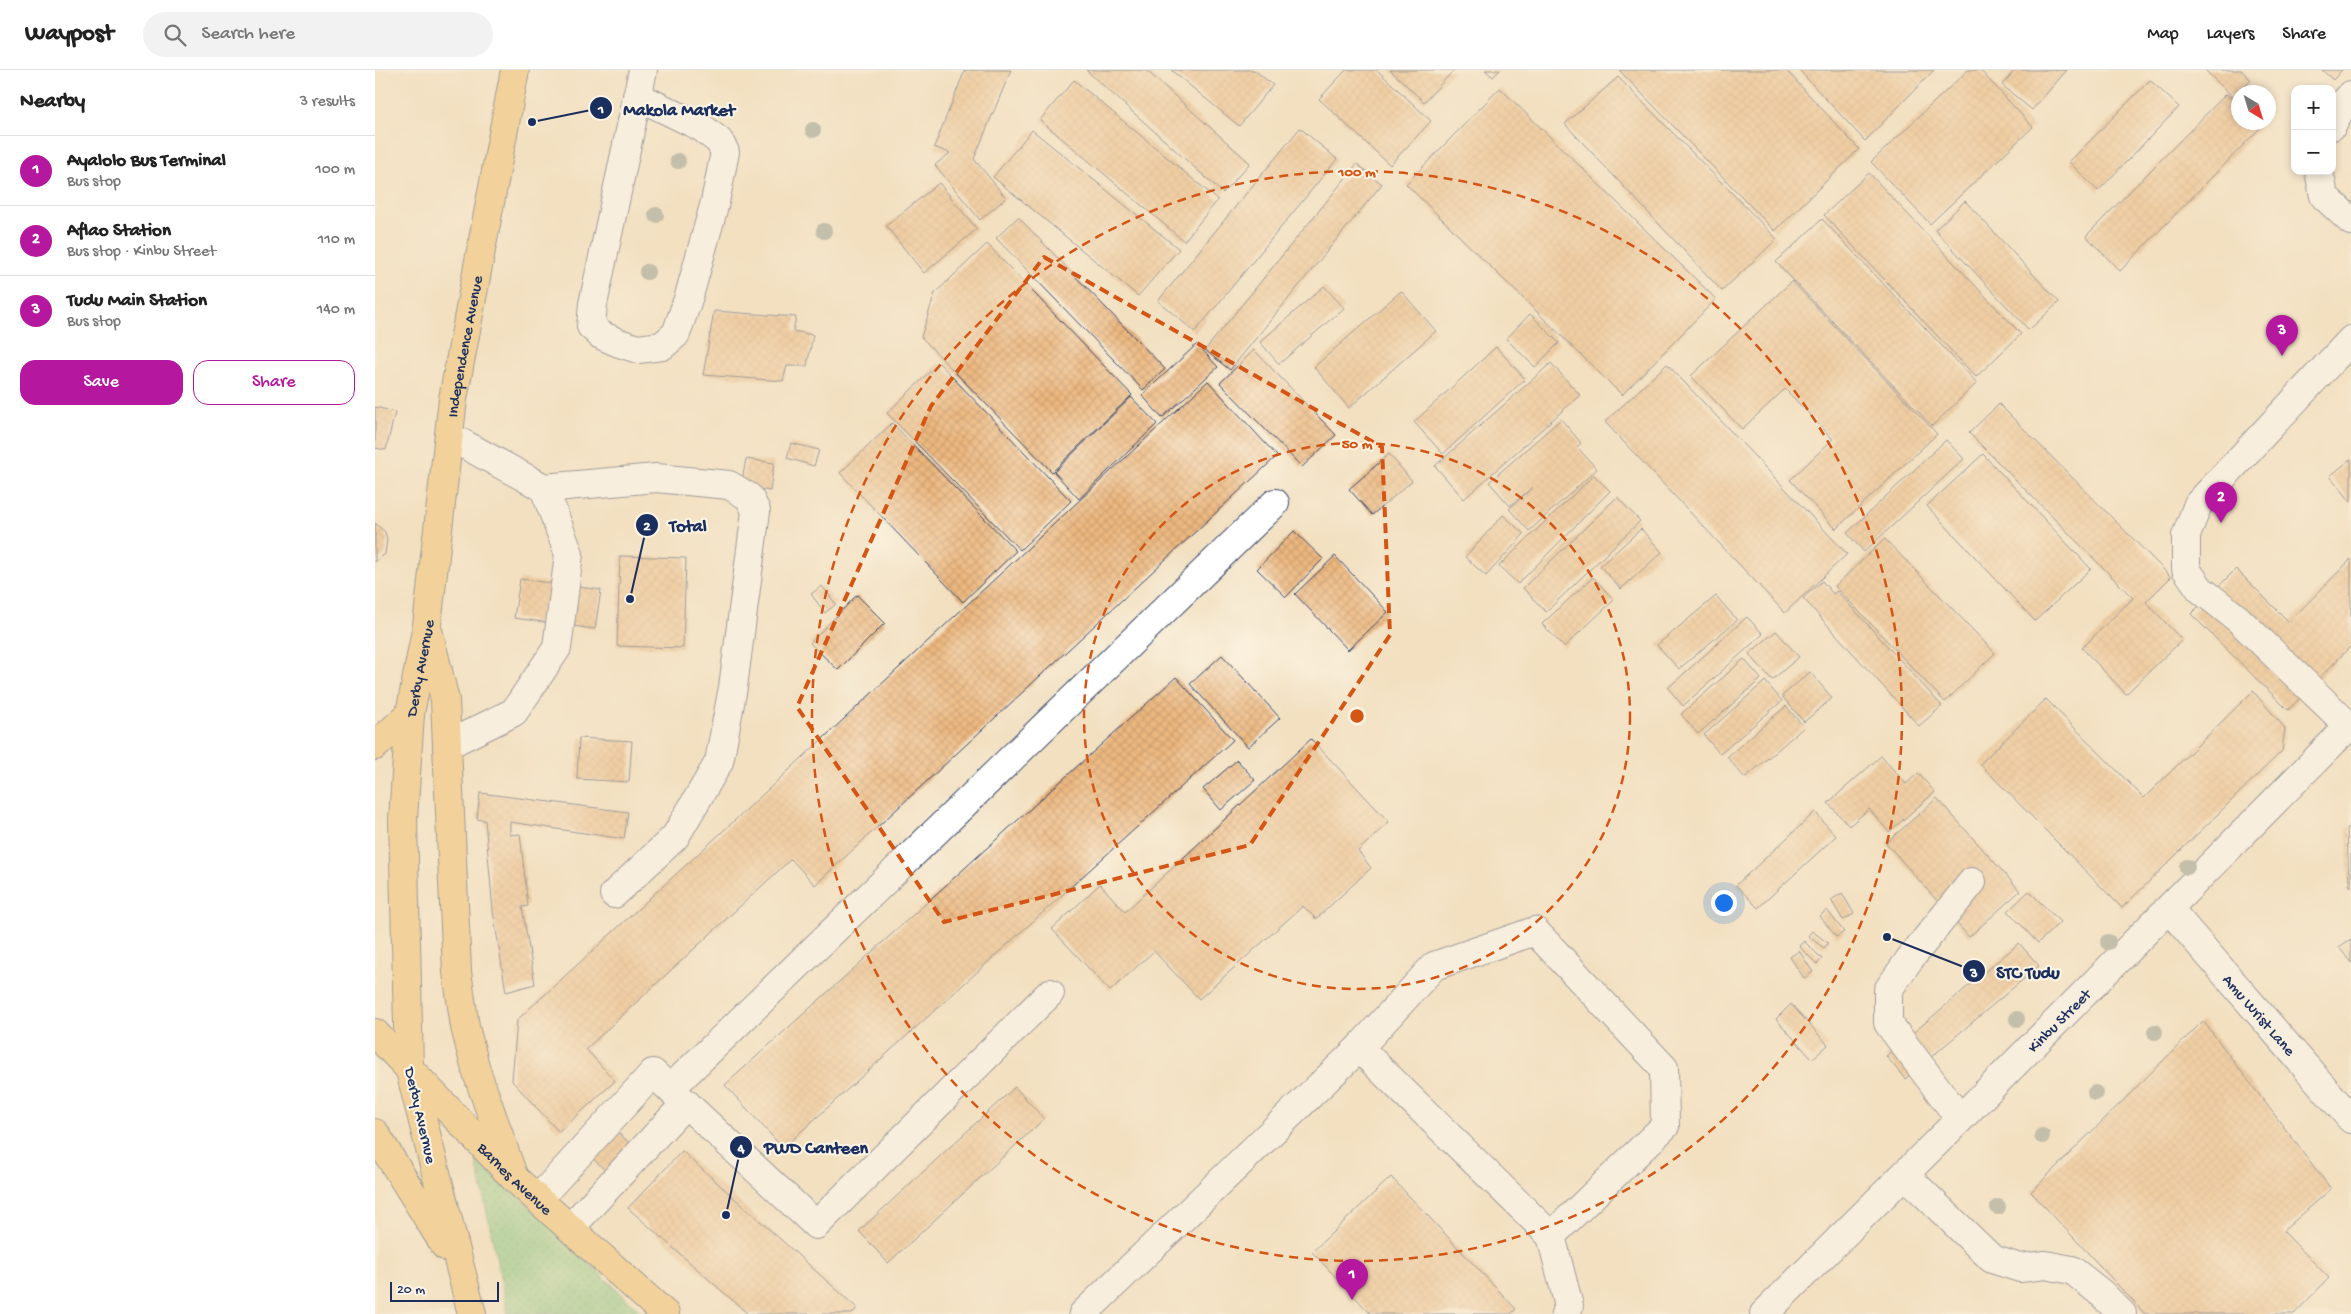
<!DOCTYPE html>
<meta charset="utf-8">
<style>
:root{--surface:#fff;--page:#f2f2f2;--text:#222;--muted:#767676;--line:#e0e0e0;--accent:#b5179e}
body{margin:0;font-family:"Gochi Hand",sans-serif;background:var(--page);color:var(--text)}
.controls{position:absolute;right:15px;top:15px;display:grid;overflow:hidden;border-radius:10px;box-shadow:0 2px 8px #0003}
.controls button{width:45px;height:45px;display:grid;place-items:center;padding:0;border:0;border-bottom:1px solid var(--line);background:var(--surface);color:var(--text);font:25px sans-serif}
.compass{position:absolute;left:1856px;top:15px;width:45px;height:45px;border-radius:50%;background:var(--surface);box-shadow:0 2px 8px #0003;rotate:142deg}
.scale{position:absolute;left:15px;bottom:12px;width:109px;box-sizing:border-box;padding-left:5px;border:2px solid #1b2f5e;border-top:0;font-size:14px;line-height:18px;white-space:nowrap;color:#1b2f5e;-webkit-text-stroke:4px #fcf5e5;paint-order:stroke}
.you{position:absolute;left:1348px;top:832px;width:18px;height:18px;margin:-12px;border:4px solid #fff;border-radius:50%;background:#1a73e8;box-shadow:0 0 0 8px #1a73e833}
.badge{display:grid;place-items:center;width:32px;height:32px;border-radius:50%;background:var(--accent);color:#fff;font-size:16px;font-weight:700}
.pin{position:absolute;translate:-50% -41px;filter:drop-shadow(0 1px 2px #0008)}
.pin::after{content:'';position:absolute;top:26px;width:18px;height:15px;background:inherit;clip-path:polygon(0 0,100% 0,50% 100%)}
.list{margin:0;padding:0;list-style:none}
h2{display:flex;justify-content:space-between;align-items:center;height:65px;margin:0;padding:0 20px;font-size:21px}
h2 small{font-size:16px;font-weight:400;color:var(--muted)}
.list li{display:grid;grid-template-columns:32px 1fr auto;gap:15px;align-items:center;box-sizing:border-box;height:70px;padding:0 20px;border-top:1px solid var(--line)}
.list b{display:block;font-size:19px;white-space:nowrap}
.list p{margin:0;font-size:16px;white-space:nowrap;color:var(--muted)}
.list em{font-size:16px;font-style:normal;color:var(--muted)}
.actions{display:flex;gap:10px;padding:15px 20px}
.actions a{flex:1;padding:11px 0;border:1px solid var(--accent);border-radius:15px;text-align:center;font-size:18px;color:var(--accent)}
.actions .main{background:var(--accent);color:#fff}
.icon{flex:none;width:28px;height:28px;fill:none;stroke:currentColor;stroke-width:2;stroke-linecap:round;stroke-linejoin:round}
.map{position:relative;flex:none;width:1976px;height:1244px;overflow:hidden}
header{display:flex;align-items:center;gap:30px;box-sizing:border-box;height:70px;padding:0 25px;background:var(--surface);border-bottom:1px solid var(--line)}
header strong{font-size:24px}
nav{display:flex;gap:28px;margin-inline-start:auto;font-size:18px}
.search{width:350px;height:45px;background:var(--page);display:flex;align-items:center;gap:12px;box-sizing:border-box;padding:0 18px;border-radius:28px;color:var(--muted);font-size:19px}
main{display:flex}
aside{flex:1;background:var(--surface)}
.map>svg:first-child{display:block}
.grass{fill:url(#grass-dots);stroke:#4e7a6f}
.building{fill:url(#building-cross-hatch)}
.lines{fill:none;stroke-linecap:round;stroke-linejoin:round}
.minor-casing{stroke:#3b4a6d;stroke-width:30}
.major-casing{stroke:#3b4a6d;stroke-width:30}
.minor{stroke:#fff;stroke-width:28}
.major{stroke:#f2c26a;stroke-width:28}
.tree{fill:#8d9790}
.marked{fill:none;stroke:#d45514;stroke-width:4;stroke-dasharray:10 6;stroke-linejoin:round}
.ring{fill:none;stroke:#d45514;stroke-width:2.5;stroke-dasharray:9 6}
.labels{text-anchor:middle;stroke-width:4;stroke-linejoin:round;paint-order:stroke}
.street-label{font-size:16px;fill:#1b2f5e;stroke:#fcf5e5}
.centre{fill:#d45514;stroke:#fcf5e5;stroke-width:2.5}
.ring-label{font-size:15px;text-anchor:middle;font-weight:bold;fill:#d45514;stroke:#fcf5e5;stroke-width:4;stroke-linejoin:round;paint-order:stroke}
.leader{fill:none;stroke:#1b2f5e;stroke-width:2}
.callout-dot{fill:#1b2f5e;stroke:#fcf5e5;stroke-width:2}
.mark-label{font-size:15px;text-anchor:middle;font-weight:bold;fill:#fff}
.callout-label{font-size:18px;text-anchor:middle;font-weight:bold;fill:#1b2f5e;stroke:#fcf5e5;stroke-width:4;stroke-linejoin:round;paint-order:stroke}
</style>
<header>
<strong>Waypost</strong>
<div class="search"><svg class="icon" aria-label="search" viewBox="0 0 24 24"><circle cx="10" cy="10" r="6"/><path d="M15 15l6 6"/></svg>Search here</div>
<nav><a>Map</a><a>Layers</a><a>Share</a></nav>
</header>
<main>
<aside>
<h2>Nearby<small>3 results</small></h2>
<ul class="list">
<li><span class="badge">1</span><div><b>Ayalolo Bus Terminal</b><p>Bus stop</p></div><em>100 m</em></li>
<li><span class="badge">2</span><div><b>Aflao Station</b><p>Bus stop · Kinbu Street</p></div><em>110 m</em></li>
<li><span class="badge">3</span><div><b>Tudu Main Station</b><p>Bus stop</p></div><em>140 m</em></li>
</ul>
<div class="actions"><a class="main">Save</a><a>Share</a></div>
</aside>
<div class="map">
<svg width="1976" height="1244" viewBox="0 0 1976 1244">
<defs>
<pattern id="grass-dots" width="8" height="8" patternUnits="userSpaceOnUse" patternTransform="scale(1.25)"><rect width="8" height="8" fill="#82c680"/><path d="M2 2h.1M6 6h.1" fill="none" stroke="#6aa16c" stroke-width="1.8" stroke-linecap="round"/></pattern>
<pattern id="building-cross-hatch" width="8" height="8" patternUnits="userSpaceOnUse" patternTransform="scale(1.25)"><rect width="8" height="8" fill="#edb87f"/><path d="M0 0l8 8M0 8l8-8" fill="none" stroke="#cb9e70"/></pattern>
</defs>
<rect width="100%" height="100%" fill="#fcf5e5"/>
<filter id="ink" filterUnits="userSpaceOnUse"><feTurbulence type="fractalNoise" baseFrequency=".02" numOctaves="2"/><feDisplacementMap in="SourceGraphic" scale="10" xChannelSelector="R" yChannelSelector="G"/><feConvolveMatrix kernelMatrix="1 2 1 2 8 2 1 2 1" color-interpolation-filters="sRGB"/></filter>
<filter id="wash" filterUnits="userSpaceOnUse"><feTurbulence type="fractalNoise" baseFrequency=".0096" numOctaves="4" result="noise"/><feDisplacementMap in="SourceGraphic" scale="20" xChannelSelector="R" yChannelSelector="G"/><feGaussianBlur stdDeviation="1.12" result="paint"/><feColorMatrix in="noise" values="0 0 0 0 0 0 0 0 0 0 0 0 0 0 0 0 0 1.4 0 .05"/><feComposite in="paint" operator="in"/></filter>
<g filter="url(#wash)">
<rect width="100%" height="100%" fill="#f2e0c1"/>
<path class="grass" d="M 100,1085 L 268,1244 L 133,1244 Z"/>
<g id="blocks">
<path class="building" d="M 590,0 L 636,0 L 599,89 L 631,128 L 605,150 L 560,95 L 575,83 L 559,77 Z
M 711,0 L 771,0 L 875,93 L 848,123 Z
M 796,0 L 879,0 L 898,15 L 864,56 Z
M 971,0 L 1002,0 L 1056,51 L 1015,95 L 944,29 Z
M 1015,0 L 1079,0 L 1049,32 Z
M 1110,0 L 1125,0 L 1118,7 Z
M 1244,0 L 1411,0 L 1484,79 L 1400,161 Z
M 1424,0 L 1559,0 L 1490,71 Z
M 1593,0 L 1605,0 L 1658,57 L 1555,154 L 1496,92 Z
M 1640,0 L 1692,0 L 1657,40 L 1627,15 Z
M 1830,0 L 1866,0 L 1876,10 L 1859,28 Z
M 1947,0 L 1967,0 L 1958,10 Z
M 1243,7 L 1402,169 L 1347,221 L 1190,54 Z
M 699,10 L 843,130 L 809,171 L 665,50 Z
M 1775,10 L 1804,37 L 1723,121 L 1694,92 Z
M 1125,18 L 1341,229 L 1247,325 L 1031,114 Z
M 1851,24 L 1864,36 L 1864,52 L 1880,52 L 1885,58 L 1745,201 L 1711,166 Z
M 925,58 L 962,89 L 820,262 L 783,231 Z
M 657,60 L 804,179 L 763,226 L 618,107 Z
M 982,94 L 1007,114 L 855,300 L 830,280 Z
M 1494,103 L 1646,264 L 1601,307 L 1449,145 Z
M 564,113 L 602,159 L 549,203 L 511,156 Z
M 1590,131 L 1684,232 L 1654,260 L 1560,160 Z
M 643,147 L 790,299 L 768,320 L 621,168 Z
M 1447,149 L 1602,313 L 1557,356 L 1401,192 Z
M 612,174 L 757,325 L 677,402 L 546,267 L 560,223 Z
M 1417,211 L 1562,364 L 1461,459 L 1415,410 L 1458,369 L 1410,319 L 1367,359 L 1316,306 Z
M 949,216 L 969,238 L 904,294 L 885,272 Z
M 1026,221 L 1061,261 L 974,338 L 939,297 Z
M 339,241 L 421,247 L 418,261 L 438,265 L 432,296 L 412,296 L 408,311 L 328,305 Z
M 1155,244 L 1184,273 L 1160,297 L 1131,269 Z
M 822,274 L 843,297 L 787,348 L 767,325 Z
M 1121,277 L 1150,309 L 1068,384 L 1039,352 Z
M 879,280 L 961,365 L 927,397 L 845,313 Z
M 564,293 L 696,431 L 645,480 L 512,343 Z
M 1176,293 L 1205,325 L 1089,429 L 1060,396 Z
M 1292,294 L 1472,484 L 1410,543 L 1230,352 Z
M 833,311 L 902,386 L 440,815 L 416,789 L 211,979 L 240,1011 L 184,1062 L 137,1011 L 142,950 L 371,740 Z
M 756,327 L 782,354 L 704,429 L 679,402 Z
M 1624,334 L 1796,507 L 1771,532 L 1807,570 L 1751,624 L 1707,578 L 1758,528 L 1594,363 Z
M 0,337 L 20,342 L 11,380 L 0,378 Z
M 1186,349 L 1206,373 L 1202,377 L 1222,399 L 1154,461 L 1134,439 L 1158,417 L 1135,436 L 1114,412 Z
M 517,353 L 641,481 L 588,532 L 465,403 Z
M 1571,370 L 1589,389 L 1489,482 L 1472,463 Z
M 416,373 L 444,380 L 439,396 L 412,388 Z
M 1014,384 L 1037,411 L 997,445 L 974,419 Z
M 1608,384 L 1716,499 L 1660,551 L 1552,436 Z
M 371,389 L 399,393 L 395,421 L 366,416 Z
M 1976,389 L 1976,432 L 1955,406 Z
M 1219,405 L 1235,421 L 1143,514 L 1124,496 Z
M 1242,427 L 1265,451 L 1171,542 L 1148,518 Z
M 1128,445 L 1149,464 L 1111,506 L 1090,487 Z
M 0,453 L 10,462 L 12,469 L 10,484 L 0,492 Z
M 1266,459 L 1287,482 L 1246,519 L 1225,496 Z
M 919,461 L 948,489 L 911,527 L 882,499 Z
M 1510,469 L 1620,583 L 1570,632 L 1460,516 Z
M 245,486 L 311,488 L 308,578 L 242,576 Z
M 960,486 L 1013,542 L 973,580 L 920,524 Z
M 1976,489 L 1976,576 L 1913,640 L 1816,544 L 1861,499 L 1914,552 Z
M 1218,507 L 1239,530 L 1189,577 L 1167,554 Z
M 145,509 L 226,520 L 220,559 L 139,548 Z
M 1447,511 L 1458,524 L 1462,521 L 1567,636 L 1544,656 L 1428,528 Z
M 447,516 L 461,534 L 450,543 L 436,524 Z
M 482,525 L 510,553 L 463,600 L 435,573 Z
M 1341,526 L 1362,550 L 1304,599 L 1282,575 Z
M 1372,547 L 1388,564 L 1308,636 L 1293,618 Z
M 1401,561 L 1424,587 L 1397,610 L 1374,584 Z
M 847,585 L 905,648 L 873,677 L 815,614 Z
M 1369,589 L 1386,609 L 1323,664 L 1306,644 Z
M 1435,602 L 1457,628 L 1429,652 L 1407,626 Z
M 801,607 L 858,670 L 408,1078 L 350,1015 Z
M 1390,611 L 1407,631 L 1345,684 L 1329,665 Z
M 1878,621 L 1910,658 L 1907,681 L 1747,838 L 1605,694 L 1671,629 L 1769,728 Z
M 1411,636 L 1429,657 L 1370,708 L 1352,687 Z
M 204,668 L 257,671 L 254,712 L 202,709 Z
M 936,669 L 1014,752 L 983,781 L 996,798 L 941,849 L 928,836 L 824,929 L 779,881 L 735,921 L 677,859 L 725,814 L 750,842 Z
M 1506,686 L 1531,714 L 1543,703 L 1560,722 L 1514,762 L 1494,739 L 1474,756 L 1453,733 Z
M 862,690 L 880,710 L 846,740 L 828,719 Z
M 105,723 L 253,742 L 249,769 L 135,752 L 135,765 L 145,764 L 153,836 L 147,837 L 160,914 L 131,922 L 118,841 L 110,750 L 102,749 Z
M 1562,728 L 1645,821 L 1594,867 L 1511,773 Z
M 1440,742 L 1461,766 L 1383,838 L 1361,815 Z
M 1976,754 L 1976,817 L 1974,815 L 1972,759 Z
M 1654,821 L 1685,852 L 1663,873 L 1633,841 Z
M 1467,823 L 1479,844 L 1468,850 L 1456,830 Z
M 1452,840 L 1469,862 L 1461,867 L 1445,846 Z
M 1437,861 L 1453,873 L 1449,878 L 1433,866 Z
M 1976,869 L 1976,893 L 1964,877 Z
M 1429,871 L 1447,889 L 1442,894 L 1424,876 Z
M 1644,873 L 1664,896 L 1530,1009 L 1511,986 Z
M 1424,881 L 1438,902 L 1429,908 L 1415,887 Z
M 1416,934 L 1453,975 L 1437,989 L 1401,949 Z
M 1828,951 L 1956,1119 L 1908,1161 L 1954,1208 L 1919,1244 L 1770,1244 L 1656,1122 Z
M 640,1017 L 669,1049 L 513,1193 L 484,1161 Z
M 241,1061 L 257,1075 L 232,1102 L 216,1087 Z
M 307,1081 L 482,1238 L 477,1244 L 373,1244 L 253,1138 Z
M 1016,1107 L 1141,1239 L 1136,1244 L 996,1244 L 937,1182 Z"/>
</g>
</g>
<g filter="url(#ink)">
<use href="#blocks" fill-opacity="0" stroke="#3b4a6d" stroke-width="1"/>
<g class="lines">
<g class="minor-casing">
<g id="minor">
<path d="M 262,26 L 326,57 L 344,71 L 350,82 L 340,132 L 314,226 L 301,264 L 287,276 L 263,279 L 244,273 L 226,265 L 216,256 L 218,234 L 268,0"/>
<path d="M 1957,56 L 1968,34 L 1976,25"/>
<path d="M 1944,101 L 1949,126 L 1976,151"/>
<path d="M 169,418 L 281,408 L 354,415 L 374,427 L 381,441 L 358,617 L 344,692 L 300,767 L 239,824"/>
<path d="M 1974,656 L 1863,549 L 1825,519 L 1811,499 L 1811,466 L 1823,434 L 1976,270"/>
<path d="M 72,675 L 139,642 L 182,578 L 194,484 L 169,418 L 74,366"/>
<path id="s1" d="M 1794,839 L 1976,1049"/>
<path d="M 984,978 L 1176,1166"/>
<path d="M 296,1018 L 900,433"/>
<path d="M 1585,1049 L 1513,953 L 1513,920 L 1534,890 L 1597,812"/>
<path d="M 1530,1105 L 1617,1189 L 1645,1198 L 1670,1195 L 1697,1200 L 1726,1223 L 1747,1244"/>
<path d="M 163,1129 L 278,1003 L 441,1155 L 675,923"/>
<path d="M 195,1158 L 311,1033"/>
<path d="M 708,1244 L 984,978 L 1059,896 L 1160,861 L 1289,998 L 1290,1056 L 1176,1166 L 1194,1236 L 1190,1244"/>
<path id="s2" d="M 1389,1244 L 1585,1049 L 1976,654"/>
</g>
</g>
<g class="major-casing">
<g id="major">
<path d="M 54,564 L 70,630 L 82,902 L 90,957 L 101,1000 L 139,1108"/>
<path d="M 0,676 L 35,644"/>
<path id="s3" d="M 0,963 L 139,1108 L 290,1244"/>
<path d="M 0,1063 L 70,1176"/>
<path id="s4" d="M 97,1244 L 34,997 L 28,749 L 35,644 L 52,555 L 78,329 L 140,0"/>
</g>
</g>
<use href="#minor" class="minor"/>
<use href="#major" class="major"/>
</g>
<g class="tree">
<circle cx="438" cy="60" r="8"/>
<circle cx="303" cy="91" r="8"/>
<circle cx="281" cy="145" r="8"/>
<circle cx="449" cy="161" r="8"/>
<circle cx="272" cy="202" r="8"/>
<circle cx="1812" cy="797" r="8"/>
<circle cx="1733" cy="872" r="8"/>
<circle cx="1642" cy="949" r="8"/>
<circle cx="1780" cy="962" r="8"/>
<circle cx="1720" cy="1023" r="8"/>
<circle cx="1667" cy="1066" r="8"/>
<circle cx="1623" cy="1137" r="8"/>
</g>
</g>
<path d="M0 0H1976V1244H0ZM 669,187 L 1007,377 L 1015,565 L 875,775 L 569,852 L 422,637 L 556,336 Z" fill="#f2e0c1" fill-opacity=".55" fill-rule="evenodd"/>
<path class="marked" d="M 669,187 L 1007,377 L 1015,565 L 875,775 L 569,852 L 422,637 L 556,336 Z"/>
<g class="ring">
<circle cx="982" cy="646" r="273"/>
<circle cx="982" cy="646" r="545"/>
</g>
<g class="labels">
<g class="street-label">
<text dy="6" stroke="none"><textPath href="#s4" startOffset="980">Independence Avenue</textPath></text>
<text dy="6" stroke="none"><textPath href="#s4" startOffset="655">Derby Avernue</textPath></text>
<text dy="6" stroke="none"><textPath href="#s1" startOffset="139">Amu Wrist Lane</textPath></text>
<text dy="6" stroke="none"><textPath href="#s2" startOffset="416">Kinbu Street</textPath></text>
<text transform="translate(47 1045) rotate(77)" y="6">Derby Avernue</text>
<text dy="6" stroke="none"><textPath href="#s3" startOffset="202">Barnes Avenue</textPath></text>
</g>
</g>
<circle cx="982" cy="646" r="8" class="centre"/>
<g class="ring-label">
<text x="982" y="106">100 m</text>
<text x="982" y="378">50 m</text>
</g>
<path class="leader" d="M157 52L226 38M255 529L272 455M1512 867L1599 901M351 1145L366 1077"/>
<g class="callout-dot">
<circle cx="157" cy="52" r="5"/>
<circle cx="255" cy="529" r="5"/>
<circle cx="1512" cy="867" r="5"/>
<circle cx="351" cy="1145" r="5"/>
<circle cx="226" cy="38" r="12"/>
<circle cx="272" cy="455" r="12"/>
<circle cx="1599" cy="901" r="12"/>
<circle cx="366" cy="1077" r="12"/>
</g>
<g class="mark-label">
<text x="226" y="43">1</text>
<text x="272" y="460">2</text>
<text x="1599" y="907">3</text>
<text x="366" y="1082">4</text>
</g>
<g class="callout-label">
<text x="304" y="45">Makola Market</text>
<text x="313" y="461">Total</text>
<text x="1653" y="908">STC Tudu</text>
<text x="441" y="1083">PWD Canteen</text>
</g>
</svg>
<div class="controls">
<button>+</button>
<button>−</button>
</div>
<svg class="compass" viewBox="-18 -18 36 36"><path d="M0-13l5 13h-10z" fill="#e53935"/><path d="M0 13l5-13h-10z" fill="#767676"/></svg>
<div class="scale">20 m</div>
<div class="you"></div>
<div class="pin badge" style="left:977px;top:1230px">1</div>
<div class="pin badge" style="left:1846px;top:453px">2</div>
<div class="pin badge" style="left:1907px;top:286px">3</div>
</div>
</main>
